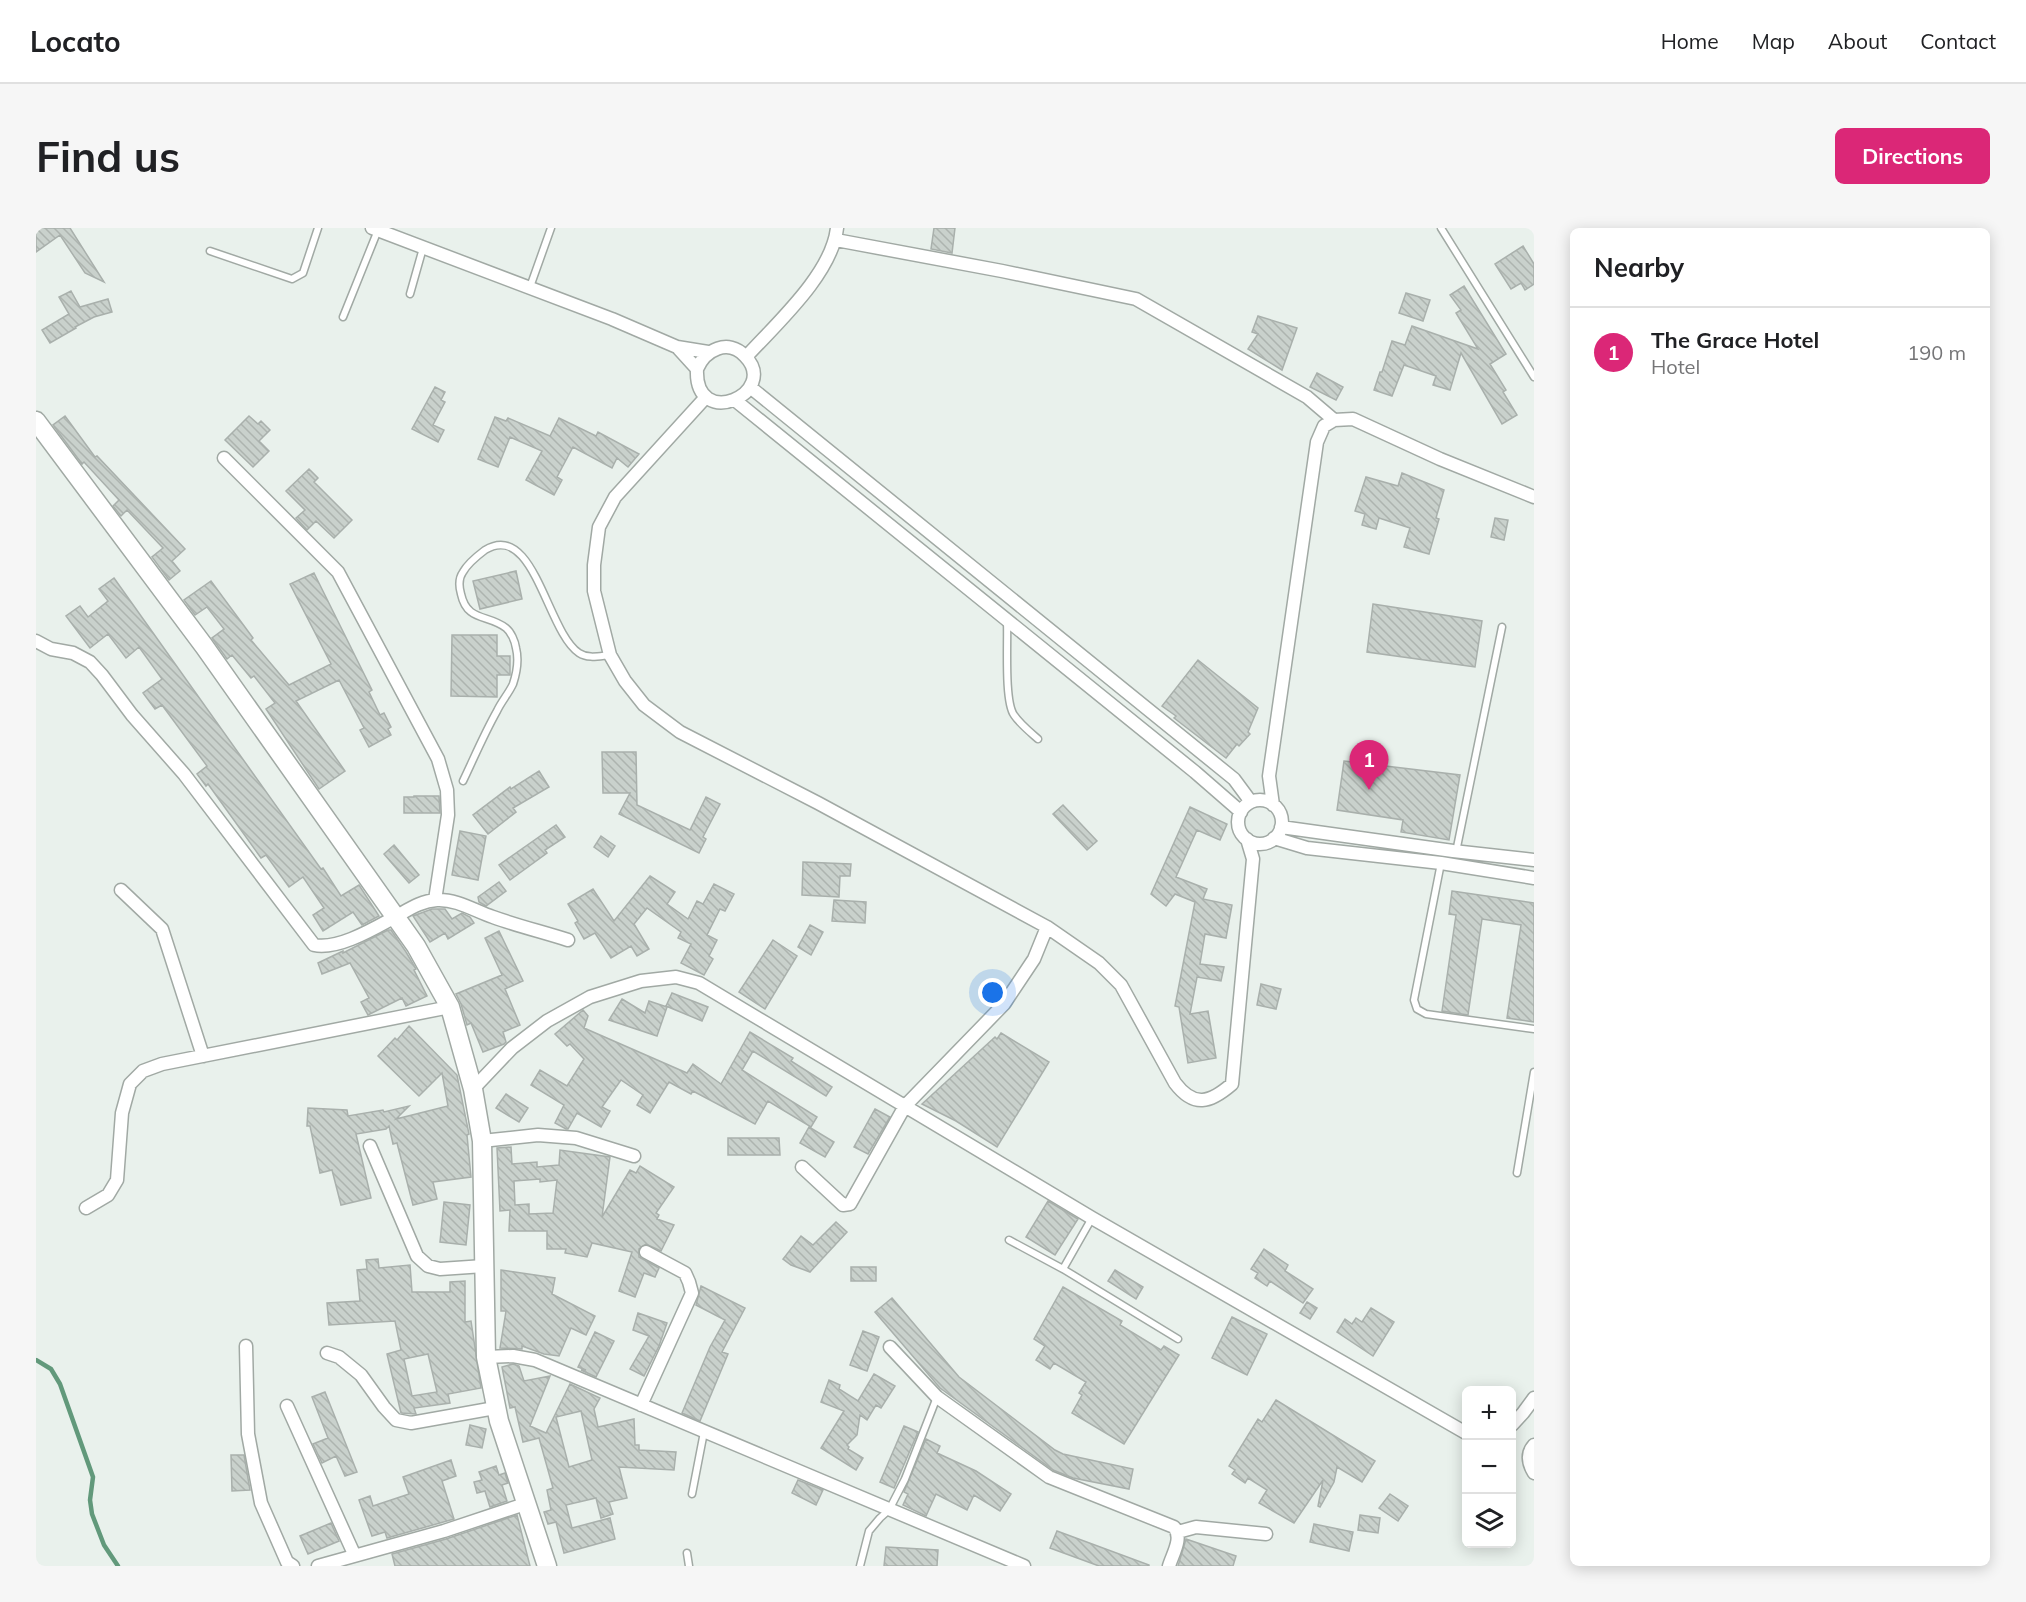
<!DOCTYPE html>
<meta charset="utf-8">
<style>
:root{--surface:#fff;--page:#f6f6f6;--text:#202124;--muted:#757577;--line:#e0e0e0;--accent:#db2777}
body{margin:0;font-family:Mulish,sans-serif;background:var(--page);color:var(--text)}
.controls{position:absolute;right:18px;bottom:18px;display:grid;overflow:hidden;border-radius:9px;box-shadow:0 3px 15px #0003}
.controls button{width:54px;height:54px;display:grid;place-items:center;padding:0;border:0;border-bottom:2px solid var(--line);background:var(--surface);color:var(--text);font:30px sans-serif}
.you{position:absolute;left:957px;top:765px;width:21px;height:21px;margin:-15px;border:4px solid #fff;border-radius:50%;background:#1a73e8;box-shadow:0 0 0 9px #1a73e833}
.badge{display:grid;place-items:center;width:39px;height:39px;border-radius:50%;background:var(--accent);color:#fff;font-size:20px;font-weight:700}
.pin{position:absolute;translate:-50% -50px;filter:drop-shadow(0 2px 3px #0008)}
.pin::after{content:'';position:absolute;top:32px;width:21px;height:18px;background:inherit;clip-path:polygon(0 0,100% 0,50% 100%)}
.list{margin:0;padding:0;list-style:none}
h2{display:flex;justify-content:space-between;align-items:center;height:78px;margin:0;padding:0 24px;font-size:26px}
h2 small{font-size:20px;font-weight:400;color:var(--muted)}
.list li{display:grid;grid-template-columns:39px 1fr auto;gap:18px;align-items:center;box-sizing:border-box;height:90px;padding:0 24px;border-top:2px solid var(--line)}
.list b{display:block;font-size:22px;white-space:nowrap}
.list p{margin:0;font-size:20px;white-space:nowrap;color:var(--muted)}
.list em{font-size:20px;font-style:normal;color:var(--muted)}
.icon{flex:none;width:33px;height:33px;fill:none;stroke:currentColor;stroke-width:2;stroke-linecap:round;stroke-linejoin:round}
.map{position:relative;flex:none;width:1498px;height:1338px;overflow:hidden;border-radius:9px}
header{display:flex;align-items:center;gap:36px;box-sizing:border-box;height:84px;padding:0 30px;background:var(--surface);border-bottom:2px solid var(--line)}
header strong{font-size:28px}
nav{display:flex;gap:33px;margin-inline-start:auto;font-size:21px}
.intro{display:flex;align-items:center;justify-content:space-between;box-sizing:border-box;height:144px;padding:0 36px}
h1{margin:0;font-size:42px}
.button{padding:15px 27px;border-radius:9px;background:var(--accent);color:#fff;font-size:21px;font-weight:700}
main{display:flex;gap:36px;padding:0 36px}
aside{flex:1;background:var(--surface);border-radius:9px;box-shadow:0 3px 15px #0003}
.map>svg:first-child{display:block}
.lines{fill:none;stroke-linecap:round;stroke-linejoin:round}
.stream{stroke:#62997b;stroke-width:4.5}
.building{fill:url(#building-back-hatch);stroke:#a9b0ac;stroke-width:1.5;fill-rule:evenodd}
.lane-casing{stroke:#a1a9a4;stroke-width:9}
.street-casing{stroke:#a1a9a4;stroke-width:15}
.secondary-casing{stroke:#a1a9a4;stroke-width:21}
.lane{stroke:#fff;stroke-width:6}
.street{stroke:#fff;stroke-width:12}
.secondary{stroke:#fff;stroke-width:18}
</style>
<header>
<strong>Locato</strong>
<nav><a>Home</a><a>Map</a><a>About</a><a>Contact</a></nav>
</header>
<div class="intro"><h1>Find us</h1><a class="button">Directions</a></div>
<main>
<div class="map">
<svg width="1498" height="1338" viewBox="0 0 1498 1338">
<defs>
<pattern id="building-back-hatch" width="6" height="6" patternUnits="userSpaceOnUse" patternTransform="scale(1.5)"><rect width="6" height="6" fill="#c9d1cc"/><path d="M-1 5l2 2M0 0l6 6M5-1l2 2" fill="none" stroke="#adb4af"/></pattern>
</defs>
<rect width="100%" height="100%" fill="#e9f1ec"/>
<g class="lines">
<path class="stream" d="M 0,1132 L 15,1141 L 24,1156 L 57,1249 L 54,1272 L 56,1286 L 68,1317 L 82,1338"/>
</g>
<path class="building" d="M 0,0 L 34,0 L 68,54 L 49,45 L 24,7 L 0,24 Z
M 898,0 L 919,0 L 916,25 L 895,21 Z
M 1487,18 L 1498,36 L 1498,56 L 1489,62 L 1485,55 L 1475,61 L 1459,36 Z
M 1428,58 L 1470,126 L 1454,136 L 1470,162 L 1467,164 L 1481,187 L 1466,196 L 1425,125 L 1414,162 L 1397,157 L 1400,148 L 1368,137 L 1356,168 L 1338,162 L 1344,144 L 1346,144 L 1356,113 L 1369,117 L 1376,98 L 1442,121 L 1420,85 L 1425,82 L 1414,67 Z
M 35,63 L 44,79 L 72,71 L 76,84 L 58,89 L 39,99 L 40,100 L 14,115 L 6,102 L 33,86 L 23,69 Z
M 1370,65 L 1394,72 L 1387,93 L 1363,85 Z
M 1222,88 L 1261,100 L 1246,142 L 1212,121 L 1222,106 L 1216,104 Z
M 1281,145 L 1307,159 L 1300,172 L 1274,159 Z
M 399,159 L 409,164 L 405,172 L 409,174 L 397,197 L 408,202 L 402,214 L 376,201 Z
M 29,188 L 59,229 L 61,228 L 149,321 L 136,333 L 144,343 L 133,352 L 116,329 L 127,320 L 91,282 L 85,288 L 77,278 L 83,272 L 48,234 L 46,236 L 17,197 Z
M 213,188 L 222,196 L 225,193 L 234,202 L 223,213 L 233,223 L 217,239 L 189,212 Z
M 459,189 L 470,193 L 472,190 L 514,208 L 523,190 L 560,208 L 562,204 L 603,226 L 592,239 L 581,230 L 576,240 L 537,219 L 521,249 L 526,252 L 518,267 L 490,252 L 506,223 L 474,209 L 462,239 L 442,231 Z
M 273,241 L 282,250 L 278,254 L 316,292 L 298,310 L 280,293 L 271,302 L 260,290 L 269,282 L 250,263 Z
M 1366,245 L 1408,262 L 1400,290 L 1403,291 L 1393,326 L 1368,319 L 1374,300 L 1343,290 L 1340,301 L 1326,297 L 1329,286 L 1319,283 L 1330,249 L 1362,258 Z
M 1459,290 L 1472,292 L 1468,312 L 1455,309 Z
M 480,343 L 486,371 L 444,381 L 437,353 Z
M 278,345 L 336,462 L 333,464 L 344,487 L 348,485 L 355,499 L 352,501 L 355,507 L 333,519 L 324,502 L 328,500 L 303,452 L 260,473 L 309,543 L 283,561 L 230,481 L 239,475 L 218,448 L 215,450 L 196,427 L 191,431 L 176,410 L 188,401 L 171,379 L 159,387 L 148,372 L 175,353 L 217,410 L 215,412 L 253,457 L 295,436 L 254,356 Z
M 78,350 L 285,641 L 287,640 L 305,668 L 323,657 L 343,688 L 326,697 L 317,684 L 287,703 L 277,687 L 288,680 L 267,649 L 253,659 L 230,627 L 225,630 L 172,556 L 170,558 L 161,546 L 171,538 L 126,477 L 119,481 L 107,465 L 126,451 L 103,419 L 90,430 L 72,406 L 54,420 L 30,388 L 44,378 L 52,389 L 72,373 L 63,361 Z
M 1337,376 L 1446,393 L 1439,439 L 1331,424 Z
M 416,407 L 461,407 L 461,428 L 474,428 L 474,447 L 461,447 L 461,469 L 415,468 Z
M 1162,432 L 1222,480 L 1212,504 L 1214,506 L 1203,518 L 1201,516 L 1190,530 L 1138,490 L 1140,488 L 1126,478 Z
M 566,524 L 600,524 L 601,577 L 654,602 L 670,569 L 684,576 L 667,609 L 670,611 L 663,625 L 583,586 L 594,565 L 567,565 Z
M 1308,533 L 1424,547 L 1413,612 L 1365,604 L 1367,592 L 1301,582 Z
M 503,543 L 513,559 L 477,580 L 480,584 L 452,606 L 437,587 L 474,559 L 475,561 Z
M 378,568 L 403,568 L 404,585 L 368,585 L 368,569 L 378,569 Z
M 1027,577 L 1061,613 L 1051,622 L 1017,586 Z
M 1154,579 L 1191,596 L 1184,612 L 1161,602 L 1140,649 L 1171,661 L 1167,671 L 1196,677 L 1190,710 L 1169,706 L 1164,736 L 1188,739 L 1185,753 L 1161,749 L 1154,786 L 1172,783 L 1180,830 L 1152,835 L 1143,779 L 1139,778 L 1159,674 L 1139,666 L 1130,678 L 1115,666 Z
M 520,597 L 529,609 L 509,622 L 511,625 L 474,652 L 463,637 Z
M 424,603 L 450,608 L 442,652 L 416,647 Z
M 565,608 L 579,618 L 572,629 L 558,619 Z
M 358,617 L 383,647 L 373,655 L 348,626 Z
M 767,634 L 815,636 L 814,648 L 804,648 L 803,669 L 766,667 Z
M 614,648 L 639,664 L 631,676 L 652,691 L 661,673 L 667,676 L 678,656 L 698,666 L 689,683 L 684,681 L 671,707 L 681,712 L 673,728 L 677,731 L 668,747 L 645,735 L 655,716 L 642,710 L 645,704 L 611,680 L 598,696 L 613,721 L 601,728 L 595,718 L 575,730 L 559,705 L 548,711 L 539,695 L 542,693 L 532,676 L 557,661 L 578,693 Z
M 463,654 L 470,663 L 450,678 L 443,674 L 442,669 Z
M 1416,663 L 1498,675 L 1498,794 L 1471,790 L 1485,697 L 1446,691 L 1432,787 L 1406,783 L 1420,687 L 1413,686 Z
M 798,672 L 830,674 L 829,695 L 796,693 Z
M 396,681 L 409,681 L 416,691 L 426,685 L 434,689 L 438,695 L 412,711 L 409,705 L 394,714 L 377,688 Z
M 774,697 L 787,704 L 775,727 L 762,719 Z
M 352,702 L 355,702 L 370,724 L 380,741 L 378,742 L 391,768 L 370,778 L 366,770 L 332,787 L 325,774 L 333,770 L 314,735 L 286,746 L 282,735 L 307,723 L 307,725 Z
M 463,703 L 487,753 L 469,761 L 484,797 L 467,804 L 470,814 L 468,816 L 447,824 L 435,795 L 431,797 L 425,776 L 420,766 L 466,747 L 449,710 Z
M 737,712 L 761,728 L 729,781 L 703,764 Z
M 1225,756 L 1245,761 L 1240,781 L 1221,777 Z
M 636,765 L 672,779 L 666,793 L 630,778 Z
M 586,771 L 609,785 L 613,773 L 631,779 L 621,808 L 573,792 Z
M 547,782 L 552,788 L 548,800 L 651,845 L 657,836 L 685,856 L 714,804 L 757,830 L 755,833 L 796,859 L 790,868 L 717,823 L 706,842 L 781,889 L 775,899 L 732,873 L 719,896 L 657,863 L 655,866 L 633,854 L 614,885 L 601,877 L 607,867 L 585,852 L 566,879 L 574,883 L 565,899 L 541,885 L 532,901 L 530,901 L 519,895 L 528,877 L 495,857 L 504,842 L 531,858 L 548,831 L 534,816 L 531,818 L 519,806 Z
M 373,798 L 421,847 L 433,906 L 431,907 L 435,949 L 397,954 L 401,971 L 377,977 L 361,915 L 357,916 L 353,898 L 350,901 L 320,906 L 335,970 L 305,977 L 296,942 L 284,945 L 274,898 L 271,898 L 272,880 L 311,882 L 312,888 L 347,882 L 348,884 L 373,878 L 360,891 L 412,878 L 406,845 L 383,868 L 342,828 L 359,810 L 361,812 Z
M 965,805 L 1013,834 L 961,919 L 920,893 L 886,876 L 959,809 L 961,811 Z
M 470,866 L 492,880 L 483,894 L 460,880 Z
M 839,881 L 854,889 L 832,926 L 818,919 Z
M 773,899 L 798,914 L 789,929 L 764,915 Z
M 692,910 L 743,910 L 744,927 L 692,927 Z
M 475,919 L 476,936 L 501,934 L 501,939 L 523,937 L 524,922 L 574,929 L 566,989 L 594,942 L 600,945 L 604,938 L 638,959 L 620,985 L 623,987 L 621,991 L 638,997 L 625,1023 L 610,1016 L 603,1021 L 603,1029 L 623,1040 L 619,1049 L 608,1045 L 599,1069 L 583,1063 L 596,1024 L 556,1015 L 551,1029 L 529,1025 L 530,1021 L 511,1021 L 511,1003 L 473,1003 L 474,982 L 464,983 L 461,920 ZM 504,951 L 504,954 L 521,952 L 517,985 L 493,986 L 493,976 L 479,977 L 478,953 Z
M 1012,973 L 1042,991 L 1019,1027 L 990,1009 Z
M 408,974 L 434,977 L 430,1017 L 404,1014 Z
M 800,994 L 811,1004 L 774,1044 L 755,1037 L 747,1031 L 765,1008 L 777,1017 Z
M 1228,1021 L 1252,1037 L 1249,1043 L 1277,1061 L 1267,1075 L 1234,1053 L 1231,1058 L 1219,1050 L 1222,1045 L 1215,1041 Z
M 342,1031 L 343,1040 L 374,1037 L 376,1064 L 414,1064 L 414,1054 L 429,1053 L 429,1094 L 435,1093 L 445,1160 L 412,1166 L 414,1175 L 378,1180 L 380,1186 L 365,1185 L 351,1126 L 365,1122 L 359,1093 L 293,1097 L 291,1075 L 324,1073 L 321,1042 L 331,1041 L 330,1032 ZM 392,1126 L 401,1164 L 376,1168 L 368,1131 Z
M 815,1039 L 840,1039 L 840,1053 L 815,1053 Z
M 465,1042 L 519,1050 L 516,1066 L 559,1088 L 550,1107 L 535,1100 L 523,1128 L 508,1126 L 486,1118 L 486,1121 L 464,1120 L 470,1083 L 465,1083 Z
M 1079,1042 L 1107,1059 L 1100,1071 L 1072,1053 Z
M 665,1058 L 709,1080 L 686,1124 L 692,1126 L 664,1193 L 646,1185 L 674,1119 L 689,1092 L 660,1077 Z
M 1027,1059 L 1086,1093 L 1084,1097 L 1125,1122 L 1128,1118 L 1143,1127 L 1088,1216 L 1036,1185 L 1046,1167 L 1043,1165 L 1050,1154 L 1018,1135 L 1014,1141 L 1000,1132 L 1009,1118 L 998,1111 Z
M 856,1070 L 923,1149 L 1019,1222 L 1027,1226 L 1097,1241 L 1093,1261 L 1037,1250 L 1017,1242 L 904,1160 L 839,1084 Z
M 1271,1074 L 1281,1080 L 1274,1091 L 1264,1085 Z
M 1335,1080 L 1358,1094 L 1337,1128 L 1301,1104 L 1309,1091 L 1316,1096 L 1320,1090 L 1326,1094 Z
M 602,1085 L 631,1095 L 623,1118 L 608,1148 L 594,1141 L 613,1108 L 597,1102 Z
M 1196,1089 L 1231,1106 L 1211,1147 L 1176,1130 Z
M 827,1103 L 843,1109 L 831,1143 L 814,1137 Z
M 559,1104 L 578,1113 L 560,1149 L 545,1142 L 550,1142 L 542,1139 Z
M 477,1136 L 483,1138 L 488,1153 L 514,1148 L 494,1198 L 510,1205 L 534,1156 L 564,1170 L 558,1181 L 562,1199 L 598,1191 L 599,1217 L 603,1217 L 603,1222 L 640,1224 L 638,1242 L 583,1239 L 591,1270 L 573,1274 L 577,1286 L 565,1290 L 560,1270 L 530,1277 L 536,1300 L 574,1290 L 579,1311 L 528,1325 L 520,1294 L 512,1296 L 508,1284 L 515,1282 L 511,1262 L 517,1260 L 503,1210 L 487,1214 L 479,1179 L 474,1180 L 466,1139 ZM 545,1183 L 556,1232 L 533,1239 L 520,1189 Z
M 838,1146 L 859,1158 L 845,1180 L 840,1177 L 831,1192 L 824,1187 L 821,1207 L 811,1217 L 813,1219 L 812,1221 L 827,1230 L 820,1242 L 785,1220 L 808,1183 L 785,1174 L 793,1152 L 804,1157 L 803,1161 L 822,1173 Z
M 289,1164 L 321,1244 L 309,1248 L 300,1228 L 286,1235 L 277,1216 L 292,1210 L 276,1169 Z
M 1240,1172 L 1339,1233 L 1326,1254 L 1301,1239 L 1298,1254 L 1284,1279 L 1282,1278 L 1287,1252 L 1258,1295 L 1223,1275 L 1231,1262 L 1212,1250 L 1209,1255 L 1196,1246 L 1199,1242 L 1193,1238 L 1222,1191 L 1226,1194 Z
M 434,1197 L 450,1201 L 446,1220 L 430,1217 Z
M 868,1198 L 882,1204 L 858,1260 L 844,1254 Z
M 890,1211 L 904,1218 L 901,1225 L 940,1243 L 975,1266 L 964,1283 L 938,1267 L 931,1282 L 900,1266 L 890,1288 L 867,1277 L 872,1266 L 868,1264 Z
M 195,1227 L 208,1227 L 214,1262 L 196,1263 Z
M 415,1232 L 420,1248 L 406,1253 L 418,1291 L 351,1310 L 349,1304 L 336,1308 L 323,1272 L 334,1268 L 337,1278 L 373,1266 L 367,1249 Z
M 460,1238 L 463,1247 L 469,1245 L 472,1255 L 466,1257 L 471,1273 L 454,1279 L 449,1263 L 441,1265 L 438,1254 L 446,1252 L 443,1244 Z
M 762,1252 L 787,1262 L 780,1277 L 756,1265 Z
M 1354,1266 L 1372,1278 L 1362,1293 L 1343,1280 Z
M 481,1287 L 494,1338 L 359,1338 L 356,1326 L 410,1311 Z
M 1324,1287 L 1344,1290 L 1342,1305 L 1322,1302 Z
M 295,1295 L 303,1313 L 272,1326 L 264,1308 Z
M 1278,1296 L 1317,1304 L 1313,1323 L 1274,1314 Z
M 1021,1303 L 1113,1337 L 1113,1338 L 1063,1338 L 1014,1320 Z
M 1150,1311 L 1200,1328 L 1197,1338 L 1142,1338 Z
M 850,1319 L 902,1322 L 901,1338 L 848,1338 Z"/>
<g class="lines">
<g class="lane-casing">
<path id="lane" d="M 1405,0 L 1498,149
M 174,23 L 256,51 L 267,45 L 282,0
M 494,59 L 515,0
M 374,66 L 387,20
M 307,89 L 342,2
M 971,393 C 972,413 968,473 978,487 C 984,496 994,504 1002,511
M 427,553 C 438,530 448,506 461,483 C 465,474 473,465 477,456 C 481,444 483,432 480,420 C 479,413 475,404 470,400 C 452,386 431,394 425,366 C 423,359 422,351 427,344 C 432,335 441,328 449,322 C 498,292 511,404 543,425 C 552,431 563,428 574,427
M 1420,624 L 1466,399
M 1405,635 L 1378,772 L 1381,781 L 1390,786 L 1498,801
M 1481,945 L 1498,844
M 973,1012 L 1027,1041 L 1142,1111
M 1027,1041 L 1056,990
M 656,1266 L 668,1204
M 651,1325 L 653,1338
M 824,1338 L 833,1303 L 844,1290 L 853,1282 L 869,1251 L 901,1169"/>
</g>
<g class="street-casing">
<path id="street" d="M 336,0 L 576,91 L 641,119 L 672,124
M 800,12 L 966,43 L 1100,71 L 1271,169 L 1298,192
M 641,119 L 661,141 C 658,204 745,165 709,128 C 692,110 669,122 661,141
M 710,129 C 740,96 796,46 801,0
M 714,159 L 1198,551 L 1215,574
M 670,169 L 579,269 L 563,299 L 558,337 L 558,363 L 574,427 L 589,453 L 608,477 L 644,504 L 782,575 L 1011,699 L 998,731 L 968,776 L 869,878 L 814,976 L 807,977 L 766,939
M 700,173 L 1159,544 L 1205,584
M 188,230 L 302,344 L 402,531 L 411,562 L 412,587 L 399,672
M 0,413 L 15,421 L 37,425 L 54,434 L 66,447 L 96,487 L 148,546 L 278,717 C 302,722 337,701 359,689 C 372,682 384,673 401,672 C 421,671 439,683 457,689 C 482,698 507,704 532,712
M1202 594a22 22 0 1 1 44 0a22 22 0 1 1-44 0Z
M 1237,577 L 1233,548 L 1281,214 L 1288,198 L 1298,192 L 1317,191 L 1404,231 L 1498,269
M 1245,599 L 1417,623 L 1498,632
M 1238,610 L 1271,620 L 1405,635 L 1498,650
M 85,662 L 126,701 L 167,828
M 1011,699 L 1063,735 L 1085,757 L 1139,855 C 1158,880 1174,875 1196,856 L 1217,631 L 1211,611
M 437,861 L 476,820 L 511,793 L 554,769 L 605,753 L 640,749 L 663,755 L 1056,990 L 1430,1205
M 446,913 L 502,907 L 540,910 L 598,928
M 334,918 L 381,1028 L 392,1038 L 404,1041 L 448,1038
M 50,980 L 72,967 L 81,952 L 86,885 L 94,856 L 107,843 L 126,836 L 414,779
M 210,1118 L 212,1206 L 225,1275 L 251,1334 L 257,1338
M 854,1119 L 901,1169 L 1013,1249 L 1138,1299 C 1147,1310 1137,1325 1133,1338
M 291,1125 L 303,1129 L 325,1147 L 348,1179 L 360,1192 L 375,1195 L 459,1180
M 450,1129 L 477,1128 L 499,1132 L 988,1338
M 605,1177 L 656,1065 L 653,1054 L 649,1045 L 610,1024
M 251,1178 L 318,1326
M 1476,1197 L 1487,1185 L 1498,1170
M 1498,1217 C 1490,1226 1492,1235 1498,1245
M 1142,1304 L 1160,1299 L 1230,1306
M 282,1338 L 408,1303 L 489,1276"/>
</g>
<g class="secondary-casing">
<path id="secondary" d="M 0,193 L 168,418 L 380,718 L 414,779 L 437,861 L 446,913 L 450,1129 L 463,1193 L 511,1338"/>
</g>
<use href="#lane" class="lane"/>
<use href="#street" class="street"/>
<use href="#secondary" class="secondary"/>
</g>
</svg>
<div class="controls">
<button>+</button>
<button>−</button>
<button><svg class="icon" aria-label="layers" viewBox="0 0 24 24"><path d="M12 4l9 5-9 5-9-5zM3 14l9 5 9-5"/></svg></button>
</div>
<div class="you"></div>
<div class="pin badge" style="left:1333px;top:562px">1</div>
</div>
<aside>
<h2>Nearby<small></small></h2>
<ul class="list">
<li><span class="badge">1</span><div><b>The Grace Hotel</b><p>Hotel</p></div><em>190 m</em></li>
</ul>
</aside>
</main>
